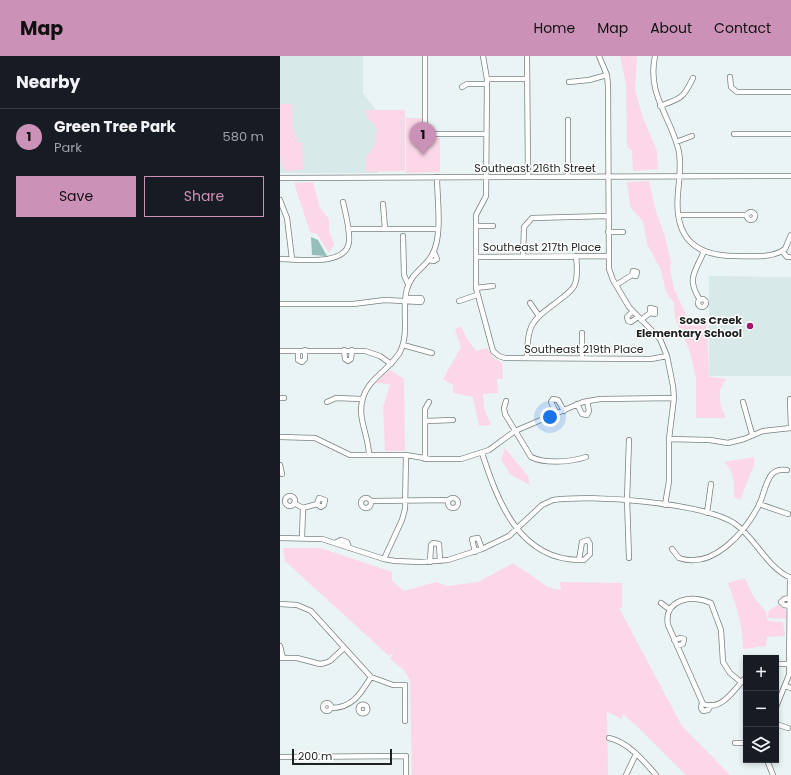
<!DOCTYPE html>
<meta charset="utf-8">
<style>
:root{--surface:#171b24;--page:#242831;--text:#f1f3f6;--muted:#9ea1a6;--line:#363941;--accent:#cc91b7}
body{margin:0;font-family:Poppins,sans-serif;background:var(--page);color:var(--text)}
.controls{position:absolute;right:12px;bottom:12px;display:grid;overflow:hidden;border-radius:0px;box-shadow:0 2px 6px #0003}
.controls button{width:36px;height:36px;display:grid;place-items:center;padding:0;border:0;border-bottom:1px solid var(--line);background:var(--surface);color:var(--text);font:20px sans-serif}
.scale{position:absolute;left:12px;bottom:10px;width:100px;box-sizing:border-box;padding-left:4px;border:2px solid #1f2222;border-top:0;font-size:11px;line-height:14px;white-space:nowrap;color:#1f2222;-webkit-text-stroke:3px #fff;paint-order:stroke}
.you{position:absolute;left:270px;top:361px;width:14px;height:14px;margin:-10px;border:3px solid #fff;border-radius:50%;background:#1a73e8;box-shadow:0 0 0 6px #1a73e833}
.badge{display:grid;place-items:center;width:26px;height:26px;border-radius:50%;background:var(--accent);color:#111;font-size:13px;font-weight:700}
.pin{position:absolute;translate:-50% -33px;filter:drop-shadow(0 1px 2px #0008)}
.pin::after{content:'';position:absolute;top:21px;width:14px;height:12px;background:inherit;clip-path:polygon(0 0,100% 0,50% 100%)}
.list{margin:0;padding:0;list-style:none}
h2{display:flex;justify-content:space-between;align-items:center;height:52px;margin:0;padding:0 16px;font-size:17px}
h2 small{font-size:13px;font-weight:400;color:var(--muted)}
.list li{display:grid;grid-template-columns:26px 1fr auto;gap:12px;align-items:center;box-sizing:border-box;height:56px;padding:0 16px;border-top:1px solid var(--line)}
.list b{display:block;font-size:15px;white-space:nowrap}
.list p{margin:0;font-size:13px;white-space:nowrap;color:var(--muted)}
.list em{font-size:13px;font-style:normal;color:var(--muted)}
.actions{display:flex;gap:8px;padding:12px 16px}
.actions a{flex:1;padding:9px 0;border:1px solid var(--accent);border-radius:0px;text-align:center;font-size:14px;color:var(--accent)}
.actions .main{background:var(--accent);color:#111}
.icon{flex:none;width:22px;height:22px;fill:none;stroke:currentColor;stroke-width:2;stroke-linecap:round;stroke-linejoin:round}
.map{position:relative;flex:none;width:511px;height:719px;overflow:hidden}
header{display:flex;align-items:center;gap:24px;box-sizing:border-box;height:56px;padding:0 20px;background:var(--accent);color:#111}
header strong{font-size:19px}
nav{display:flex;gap:22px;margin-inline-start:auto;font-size:14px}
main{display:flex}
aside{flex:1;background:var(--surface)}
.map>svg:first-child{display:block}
.built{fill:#d7e9e8}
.green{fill:#fbd7e7}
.water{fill:#94bdbb}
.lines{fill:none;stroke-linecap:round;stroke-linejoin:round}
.minor-casing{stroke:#798180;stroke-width:6}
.minor{stroke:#fff;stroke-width:4.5}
.poi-dot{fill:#9f1a6a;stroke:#fff;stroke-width:1.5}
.labels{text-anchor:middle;stroke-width:3;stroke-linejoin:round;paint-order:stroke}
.street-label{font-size:11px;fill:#1f2222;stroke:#fff}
.poi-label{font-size:11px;font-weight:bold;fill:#1f2222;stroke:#fff;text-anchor:end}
</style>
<header>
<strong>Map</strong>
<nav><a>Home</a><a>Map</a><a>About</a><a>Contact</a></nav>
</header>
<main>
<aside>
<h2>Nearby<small></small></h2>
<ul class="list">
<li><span class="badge">1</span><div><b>Green Tree Park</b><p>Park</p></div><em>580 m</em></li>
</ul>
<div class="actions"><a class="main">Save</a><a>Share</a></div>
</aside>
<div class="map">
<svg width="511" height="719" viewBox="0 0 511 719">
<rect width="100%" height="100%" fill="#ebf4f4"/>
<path class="built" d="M 0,0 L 83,0 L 83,37 L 98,57 L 98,117 L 0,117 Z
M 429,220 L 511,221 L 511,320 L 429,320 Z"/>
<path class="green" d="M 340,0 L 357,0 L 355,34 L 363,62 L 377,95 L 378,113 L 353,115 L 352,95 L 347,91 L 346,28 Z
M 12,48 L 13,73 L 18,86 L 22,87 L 24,114 L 4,115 L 0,101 L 0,48 Z
M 85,54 L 125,54 L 125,115 L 86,116 L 86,102 L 95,89 L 97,73 L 93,67 L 88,63 Z
M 126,62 L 142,62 C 142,77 144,83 160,82 L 160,116 L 126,117 Z
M 369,125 L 375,152 L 385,181 L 391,205 L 390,213 L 394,233 L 411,269 L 427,268 L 429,321 L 447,323 C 436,334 439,348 446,362 L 416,362 L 416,322 L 409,293 L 395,262 L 394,247 L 386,236 L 381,214 L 367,188 L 363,165 L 350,151 L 347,126 Z
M 33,126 L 40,152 L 49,163 L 49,175 L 54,188 L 49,197 L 37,178 L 30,176 L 14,127 Z
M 181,270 L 187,283 L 196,295 L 207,292 L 213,301 L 222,307 L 223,323 L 217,323 L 218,337 L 203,338 L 204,352 L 211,369 L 199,370 L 193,341 L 173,337 L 173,329 L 163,323 L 181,291 L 175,274 Z
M 110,314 L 124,323 L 125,395 L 105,395 L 103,352 L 110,328 L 95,327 Z
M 225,392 L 248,420 L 250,429 L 231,419 L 221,404 Z
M 474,401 L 474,409 L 460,444 L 454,441 C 454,428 455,415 444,406 Z
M 3,492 L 41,492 L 112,516 L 112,525 L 124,535 L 156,526 L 168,530 L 198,526 L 233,507 L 268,531 L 281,534 L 280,526 L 342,527 L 342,552 L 339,552 L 402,670 L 450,719 L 406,719 L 358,671 L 343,658 L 342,663 L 327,656 L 328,719 L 132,719 L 130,624 L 124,614 L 110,603 L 114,596 L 109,600 L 5,505 Z
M 465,522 L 473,540 L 486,556 L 488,565 L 503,566 L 505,580 L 487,581 L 486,590 L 463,593 C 463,569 456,549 448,527 Z
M 498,549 L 506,554 L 507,563 L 488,562 L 489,554 Z"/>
<path class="water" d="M 31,181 L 38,184 L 47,200 L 32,199 Z"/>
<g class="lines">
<g class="minor-casing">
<path id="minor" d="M 145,0 L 145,69 L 146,75 L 153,78 L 206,78
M 203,0 L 207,23 L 206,140 L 196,159 L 196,232 L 213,295 L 219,300 L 225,302 L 371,303 L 387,300
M 247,0 L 248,121
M 319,0 L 327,19 L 328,30 L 329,213 L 333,224 L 349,251 L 380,283 L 387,300 L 393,330 L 394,342 L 389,383 L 389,425 L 385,449
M 375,0 C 367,38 389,58 398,92 C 402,106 399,123 398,137 C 394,180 413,200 455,200 C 471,200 491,203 505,193 L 511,179
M 450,21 L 451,31 L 457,36 L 511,36
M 207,23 L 246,23
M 289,26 L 309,24 L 327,19
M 182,31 L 187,28 L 207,28
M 380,50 C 401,42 403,43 413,22
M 454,78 L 511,78
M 396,86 L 412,80
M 288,121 L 288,64
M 0,122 L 511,120
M 0,144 L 7,162 L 12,203
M 103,148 L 105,173
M467 160a4 4 0 1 1 8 0a4 4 0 1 1-8 0Z
M 399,159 L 467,159
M 196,170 L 213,170
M 69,173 L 158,173
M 328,176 L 343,176
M 123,180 L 124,219 L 128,228
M 502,195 L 507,201 L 511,201
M 243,200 L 244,171 L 252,162 L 328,160
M 196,201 L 328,200
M 0,203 C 18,203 66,211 69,186 C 70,173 66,159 63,146
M 149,204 L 154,205 L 157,203 L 154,196
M 336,229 L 352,219 L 353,215 L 357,216 L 356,220 L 352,219
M 196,232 L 213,230
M418 247a4 4 0 1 1 8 0a4 4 0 1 1-8 0Z
M 420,244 C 406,222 415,217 424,195
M 179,245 L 197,239
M 250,247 L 259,260
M 0,248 L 73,248 L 105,244 L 141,246 L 142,244 L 141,242 L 128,242 L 125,244
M 353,255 L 347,261 L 348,265 L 351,266 L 358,261
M 361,264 L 370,257 L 375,258 L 375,253 L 370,252 L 370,257
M 123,289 L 152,297
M 64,294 L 65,303 L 68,305 L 71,303 L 72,294
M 0,295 L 85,295 L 100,300 L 111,308
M 18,295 L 18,304 L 22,306 L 25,303 L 25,294
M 247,302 C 247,264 254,264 282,242 C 287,238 293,234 295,228 C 298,220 297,209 296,200
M 302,302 L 302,277
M 0,342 L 4,342
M 510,343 L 511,372
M 226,345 L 224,352 L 225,358 L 251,401 C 265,408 291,406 306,401
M 47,346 L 56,342 L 82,343
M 463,346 L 472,378
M 297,348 L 302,358 L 307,359 L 309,355 L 307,345
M 277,358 L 271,346 L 273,343 L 278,344 L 284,355
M 146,365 L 173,364
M 0,381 L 35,382 L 70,399 L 126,399 L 150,403 L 181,403 L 209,394 L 235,375 L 303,346 L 320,343 L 394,342
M 389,383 L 430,384 L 448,387 L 464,383 L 483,375 L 511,372
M 202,397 C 218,446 239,503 299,504 L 302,486 L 308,484 L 310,488 L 310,498 L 304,504 L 299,504
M 89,399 C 89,381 78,364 82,346 C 86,323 109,315 120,296 C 130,276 121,253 127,233 C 131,217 145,212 152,199 C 163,180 157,143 157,121
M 145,403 L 145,353 L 149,346
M 0,409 L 2,418
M5 445a5 5 0 1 1 10 0a5 5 0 1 1-10 0Z
M81 447a5 5 0 1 1 10 0a5 5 0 1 1-10 0Z
M168 447a5 5 0 1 1 10 0a5 5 0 1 1-10 0Z
M 91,445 L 169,444
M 14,447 L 23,452 L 37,448 L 41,451 L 44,449 L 45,444 L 39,442 L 37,448
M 479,448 L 508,458
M 427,457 L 431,428
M 0,482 L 42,483 L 104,503 L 115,505 L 141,506 L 168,504 L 202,493 L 229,480 L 262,449 L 273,444 C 311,438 422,447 454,467 C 476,482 486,511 511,522
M 22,482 L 23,452
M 55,487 L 61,484 L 67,486 L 69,492
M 392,493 L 399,502 C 433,514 465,476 479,449 C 484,439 485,426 492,418 C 496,414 501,413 507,414
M 195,496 L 192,483 L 198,482 L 202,493
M 349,502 L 347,443 L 349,384
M 104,503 L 122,464 L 125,453 L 126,399
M 150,506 L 151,489 L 153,487 L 159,488 L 160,505
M 510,542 L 504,543 L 501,546 L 504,549 L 510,550
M 381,547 L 389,553
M 0,548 L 17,549 L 31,555 L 91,621 L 113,629 L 125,629 L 125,665
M 394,584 L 401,582 L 404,583 L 403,588 L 397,590
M 0,590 L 3,602
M 0,602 L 17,602 L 40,608 L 45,607 L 50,605 L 64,592
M 496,608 L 510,608
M 461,626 L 450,617 L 443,606 L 441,574 L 431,547 C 413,538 383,543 388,569 L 423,648 C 442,656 455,632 466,621
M 505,630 L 511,632
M 422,646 L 421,652 L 423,655 L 428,654 L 431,649
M43 651a4 4 0 1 1 8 0a4 4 0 1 1-8 0Z
M78.5 653a4.5 4.5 0 1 1 9 0a4.5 4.5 0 1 1-9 0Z
M 496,651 L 509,619 L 510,522
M 51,652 C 73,652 81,637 91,621
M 496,668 L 508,672
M 329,682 C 348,686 364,705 376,719
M 455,687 L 466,687
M 0,701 L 126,700 L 126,719
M 487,704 L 493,719
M 346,719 L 356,698"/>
</g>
<use href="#minor" class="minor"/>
</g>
<circle class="poi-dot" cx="470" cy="270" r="4"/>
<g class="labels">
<g class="street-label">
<text x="255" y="116">Southeast 216th Street</text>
<text x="262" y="195">Southeast 217th Place</text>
<text x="304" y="297">Southeast 219th Place</text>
</g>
<g class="poi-label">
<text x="462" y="268">Soos Creek<tspan x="462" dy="13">Elementary School</tspan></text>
</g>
</g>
</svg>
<div class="controls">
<button>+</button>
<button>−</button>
<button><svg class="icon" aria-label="layers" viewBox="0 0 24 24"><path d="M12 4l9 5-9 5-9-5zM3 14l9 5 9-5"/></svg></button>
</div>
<div class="scale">200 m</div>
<div class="you"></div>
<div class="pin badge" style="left:143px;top:99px">1</div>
</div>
</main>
